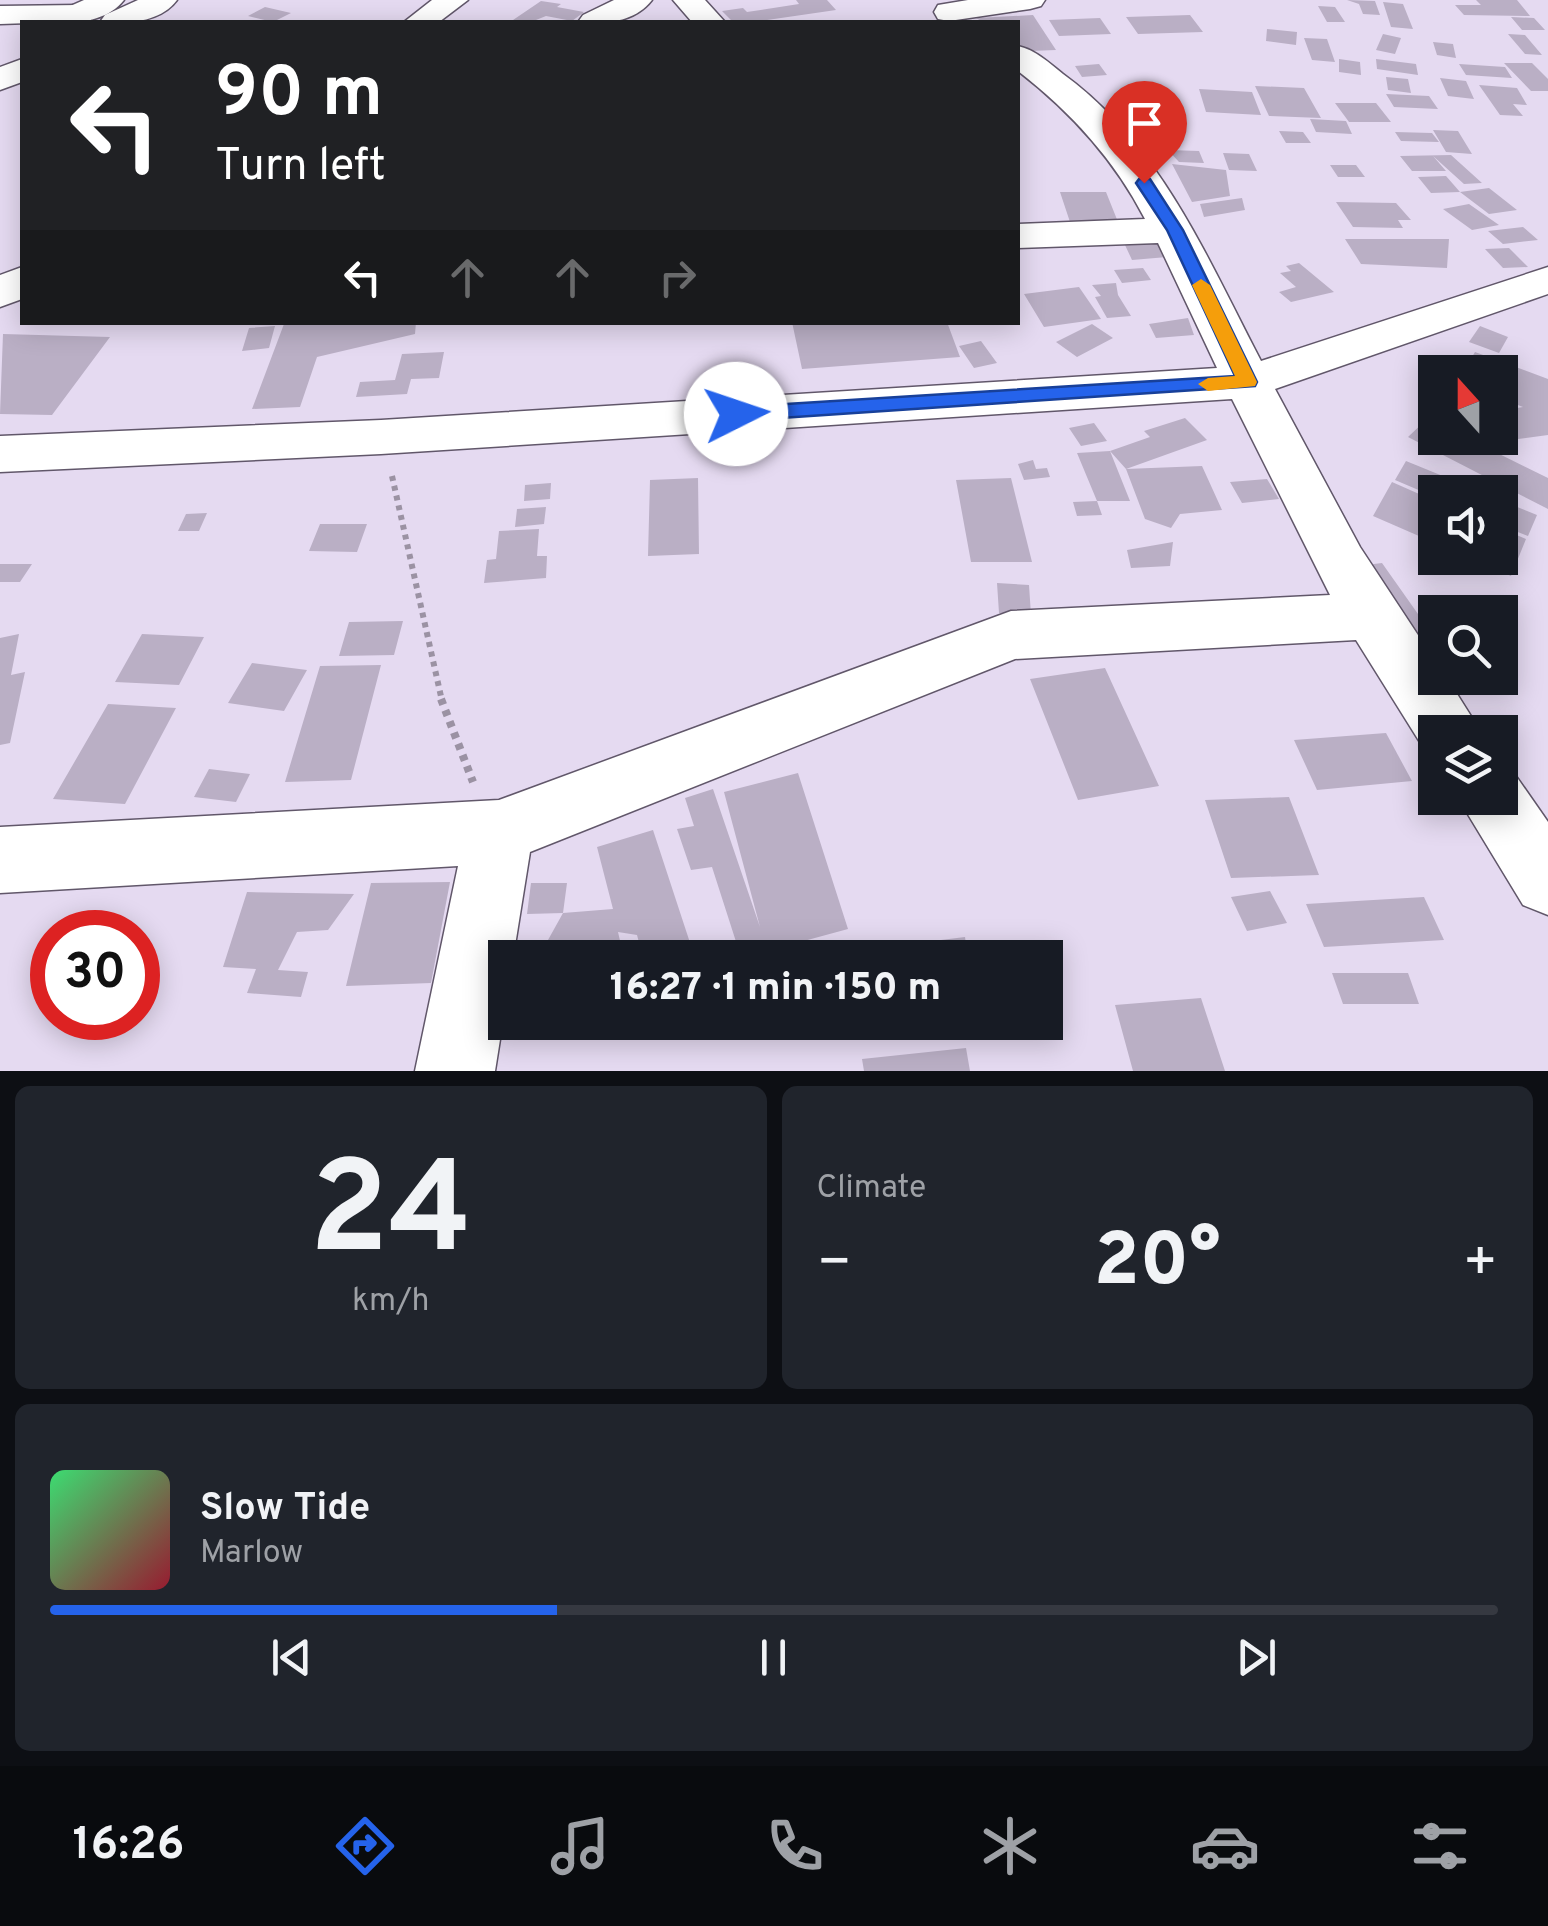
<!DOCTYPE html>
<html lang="en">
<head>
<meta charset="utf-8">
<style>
  :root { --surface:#171b24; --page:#20242c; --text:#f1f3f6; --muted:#9ea1a6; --line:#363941; --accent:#2563eb }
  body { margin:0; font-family:Overpass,sans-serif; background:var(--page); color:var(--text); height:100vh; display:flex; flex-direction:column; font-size:38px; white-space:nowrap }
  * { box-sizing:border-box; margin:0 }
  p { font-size:32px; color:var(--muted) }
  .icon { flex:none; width:55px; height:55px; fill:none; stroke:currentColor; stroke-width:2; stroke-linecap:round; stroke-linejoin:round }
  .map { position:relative; height:1071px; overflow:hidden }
  .side { display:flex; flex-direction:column; gap:15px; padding:15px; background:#0d0f14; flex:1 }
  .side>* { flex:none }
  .hud { position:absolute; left:20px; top:20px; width:1000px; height:305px; border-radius:0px; box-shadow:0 5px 25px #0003; background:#202124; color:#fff; overflow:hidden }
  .needle { width:65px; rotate:339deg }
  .controls { position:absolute; left:1418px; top:355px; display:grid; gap:20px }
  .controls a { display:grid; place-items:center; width:100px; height:100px; border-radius:0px; background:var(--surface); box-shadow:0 5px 25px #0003; font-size:50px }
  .speed { position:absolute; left:30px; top:910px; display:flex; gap:20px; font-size:50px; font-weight:700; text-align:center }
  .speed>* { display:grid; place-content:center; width:130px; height:130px; border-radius:50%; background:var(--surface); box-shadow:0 5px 25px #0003; line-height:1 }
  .speed .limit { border:15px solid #d22; background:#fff; color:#111 }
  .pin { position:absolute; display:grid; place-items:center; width:85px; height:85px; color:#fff; margin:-102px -42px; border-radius:50% 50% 50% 0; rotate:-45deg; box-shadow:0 0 10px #0007 }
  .pin .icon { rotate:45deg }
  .me { position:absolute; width:110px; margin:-55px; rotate:86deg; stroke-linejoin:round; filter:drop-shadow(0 0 8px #0008) }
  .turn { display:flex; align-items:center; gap:35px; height:210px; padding:0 30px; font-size:45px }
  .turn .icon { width:130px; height:130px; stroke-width:2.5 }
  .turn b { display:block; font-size:70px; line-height:85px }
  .lanes { display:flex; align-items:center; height:95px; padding:0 30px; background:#0003; justify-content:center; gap:50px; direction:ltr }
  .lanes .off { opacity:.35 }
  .big { font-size:75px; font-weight:800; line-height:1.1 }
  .side .card { flex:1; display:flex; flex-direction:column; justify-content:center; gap:15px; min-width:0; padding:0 35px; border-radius:15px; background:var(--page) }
  .side .dial { align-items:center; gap:0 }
  .dial b { font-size:130px; line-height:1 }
  .song { display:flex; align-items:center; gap:30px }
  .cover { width:120px; height:120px; border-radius:15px; background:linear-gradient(135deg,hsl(140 70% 55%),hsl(350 70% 35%)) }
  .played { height:10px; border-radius:5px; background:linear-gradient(90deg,var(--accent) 35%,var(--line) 35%) }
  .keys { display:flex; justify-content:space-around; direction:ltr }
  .heat { display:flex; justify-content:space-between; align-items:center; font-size:55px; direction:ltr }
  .side .tiles { flex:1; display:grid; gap:15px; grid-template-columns:1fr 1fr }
  .card:last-child { grid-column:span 2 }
  .trip { position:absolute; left:488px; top:940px; width:575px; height:100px; border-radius:0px; background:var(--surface); box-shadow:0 5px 25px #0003; font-weight:800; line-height:100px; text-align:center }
  .tabs { display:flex; height:160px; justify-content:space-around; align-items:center; background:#090b0e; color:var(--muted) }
  .tabs .icon { width:70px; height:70px }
  .tabs .current { color:var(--accent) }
  .tabs b { font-size:45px; color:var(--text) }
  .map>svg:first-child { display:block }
  .building { fill:#baafc5 }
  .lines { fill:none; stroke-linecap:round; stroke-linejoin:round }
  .minor-casing { stroke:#61576a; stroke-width:3 }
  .major-casing { stroke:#61576a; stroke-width:3 }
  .path-far1 { stroke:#9b92a3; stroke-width:6; stroke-dasharray:5 5; stroke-linecap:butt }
  .path { stroke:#9b92a3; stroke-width:8; stroke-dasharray:6 6; stroke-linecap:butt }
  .minor { fill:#fff; fill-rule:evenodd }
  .major { fill:#fff; fill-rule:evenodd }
  .route { fill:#2563eb; stroke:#184099; stroke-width:2.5 }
  .slow { fill:#f59e0b }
</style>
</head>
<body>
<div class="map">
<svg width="1548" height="1071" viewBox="0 0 1548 1071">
  <rect width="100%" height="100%" fill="#e5daf1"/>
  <path class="building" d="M796 0H827L836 10 753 22H733L722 11 743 8 747 12 799 4Z
    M1347 0 1375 1 1380 15 1363 14 1359 4Z
    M1476 0H1517L1530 16 1464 15 1455 5H1481Z
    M541 1 561 4 557 7 584 12 572 21 546 16 531 22 513 20Z
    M1383 2 1403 4 1413 29 1391 27Z
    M1318 6 1335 7 1345 22H1327Z
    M265 7 291 13 273 22 248 16Z
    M1033 15 1056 50 1030 51 1018 44V22H983L976 18Z
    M1190 15 1203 32 1138 34 1126 17Z
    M1511 17 1534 18 1545 30H1522Z
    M1100 18 1111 34 1059 36 1049 20Z
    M1267 29 1297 32 1296 45 1266 41Z
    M1383 34 1401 38 1395 54 1376 50Z
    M1508 34 1525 35 1542 55 1525 54Z
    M1304 38 1327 39 1335 62 1312 60Z
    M1433 42 1453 44 1456 58 1437 55Z
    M1339 59 1360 62 1361 75 1339 72Z
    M1376 59 1416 64 1418 75 1377 69Z
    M1504 63H1532L1548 79V91H1531Z
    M1099 64 1107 75 1082 77 1075 66Z
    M1459 64 1505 67 1512 78 1466 75Z
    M1386 77 1408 79 1411 93 1388 90Z
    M1440 78 1466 81 1474 99 1448 96Z
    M1479 85 1517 88 1527 105 1513 104 1523 116 1500 115Z
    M1255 86 1304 88 1321 118 1269 116Z
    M1199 89 1252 92 1261 115 1206 112Z
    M1386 94 1429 96 1438 109 1394 107Z
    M1335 103H1376L1391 122H1349Z
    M1310 119 1346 121 1352 134 1316 132Z
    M1433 130 1458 131 1472 154 1446 152Z
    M1279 131 1303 132 1311 143H1286Z
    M1395 132 1432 133 1439 142 1401 141Z
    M1168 150 1199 151 1204 163 1179 162Z
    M1223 153 1249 154 1257 171 1229 170Z
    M1451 155 1482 183 1464 184 1433 156 1446 171H1412L1400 156Z
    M1172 164 1226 170 1230 196 1192 202Z
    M1330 165H1356L1365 177H1338Z
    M1446 176 1460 192 1431 193 1418 177Z
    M1489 188 1517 210 1489 214 1460 192Z
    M1060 192H1106L1118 222H1070Z
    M1242 198 1245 210 1204 217 1200 204Z
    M1336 202 1396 203 1411 220H1398L1403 228 1353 227Z
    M1469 204 1499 225 1472 230 1443 209Z
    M1523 227 1538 240 1503 244 1488 231Z
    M1345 239H1449L1447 268 1361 264Z
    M1159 242 1167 257 1132 260 1125 245Z
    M1509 248 1528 267 1503 268 1485 249Z
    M1299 263 1334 292 1291 302 1279 292 1296 287 1280 273 1291 271 1286 266Z
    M1143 268 1151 280 1122 283 1114 270Z
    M1116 283 1118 295 1131 316 1107 318 1095 297 1101 296 1092 285Z
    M1079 287 1101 319 1044 327 1024 294Z
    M1188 318 1194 335 1156 338 1149 324Z
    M416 322 415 334 317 357 300 407 252 409 284 324Z
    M792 322H947L960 357 802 369Z
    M1092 324 1113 338 1077 357 1056 342Z
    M275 326 269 348 242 351 249 328Z
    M1480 326 1508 337 1499 353 1469 342Z
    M3 334 110 337 52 415 0 414Z
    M981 341 997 363 974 368 959 346Z
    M444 352 439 378 411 379 407 394 356 397 360 382 395 380 402 354Z
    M1475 352 1548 379V435L1487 443 1482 438H1500V411L1523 407 1500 398V372H1463Z
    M1185 418 1207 440 1126 469 1110 451 1130 501H1097L1102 515 1077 516 1073 502 1097 501 1077 453 1110 451 1150 437 1144 431Z
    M1428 418 1435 422V438H1467L1548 478V509L1408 437Z
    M1094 423 1107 441 1081 446 1069 428Z
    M1033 460 1036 469 1047 468 1050 477 1024 480 1018 464Z
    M1406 461 1482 492H1435V497L1395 480Z
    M1202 466 1222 510 1180 514 1171 528 1145 519 1126 469Z
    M698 478 699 554 648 556 650 480Z
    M1011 478 1032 562H971L956 480Z
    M1267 479 1279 499 1242 503 1230 482Z
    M1392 482 1435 501V543L1373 516Z
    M551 483 550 499 524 501 525 485Z
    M1500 500 1537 515 1528 536 1500 525Z
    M546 507 544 524 515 527 517 509Z
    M207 513 199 531H178L186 514Z
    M320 524H367L357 552 309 551Z
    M1500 528 1526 539 1511 576 1469 558H1500Z
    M539 529 537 556H547L546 578 484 583 487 560 496 559 499 531Z
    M1173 542 1170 566 1131 568 1127 550Z
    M1382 563 1430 631 1403 634 1358 566Z
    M0 564H32L20 582H0Z
    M997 583 1029 585 1031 615 999 613Z
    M403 621 394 655 339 656 349 622Z
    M19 634 11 675 25 672 10 743 0 745V638Z
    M142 634 204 637 179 685 115 682Z
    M252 663 307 670 284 711 228 703Z
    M381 665 351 780 285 782 320 666Z
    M1105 668 1159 786 1078 800 1030 679Z
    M108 704 176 708 125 804 53 799Z
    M1386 733 1412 781 1317 790 1294 740Z
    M209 769 250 774 236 802 194 797Z
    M798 773 848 929 767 951 764 940 739 951 712 867 691 870 677 829 694 826 685 798 713 789 760 927 724 792Z
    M1289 797 1319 875 1231 878 1205 800Z
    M653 830 695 958H661L659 947 641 950 637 935 618 932 624 958H538L563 913 613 909 597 847Z
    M450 882 431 983 346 986 371 883Z
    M531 883H567L563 913 527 914Z
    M1270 891 1287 923 1247 931 1231 897Z
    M247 892 354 894 328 930 297 932 278 970 308 972 301 997 247 993 256 969 223 967Z
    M1424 897 1444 940 1324 947 1306 904Z
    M965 937 968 958H927L925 942Z
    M1332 973H1408L1419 1004H1343Z
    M1201 998 1225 1071H1133L1115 1005Z
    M966 1048 970 1071H864L862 1059Z"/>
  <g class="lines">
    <defs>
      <path id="minor" d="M432 0H468L439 22H404Z
        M614 0H652C634 23 605 24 578 22L583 15Z
        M673 0H705L725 22H692Z
        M968 0H1045L1041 6 1030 9 949 21 938 19 934 12 938 5Z
        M79 5 90 7 94 14 90 21 0 24V6Z
        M1018 46C1036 50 1049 63 1063 74 1161 145 1207 258 1261 361L1548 267V294L1275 389 1360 547 1435 661V678H1447L1481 732H1435V755L1426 752 1356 640 1015 659 530 852 513 958H505V1008L495 1071H415L458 866 0 893V827L499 800 1011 611 1330 595 1232 399 381 454 0 472V436L381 420 1217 368 1158 243 1018 248V224L1145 219C1114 159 1071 112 1018 71Z
        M22 267V299L0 307V275Z
        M1500 771 1516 776 1548 822V915L1523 905 1458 798H1500Z"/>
      <path id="major" d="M84 0H124C106 23 72 24 45 22L50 15Z
        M138 0H177C160 23 126 24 100 22L105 15Z
        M22 59V82L0 90V67Z"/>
    </defs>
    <use href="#minor" class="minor-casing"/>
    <use href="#major" class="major-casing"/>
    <path class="path-far1" d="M392 476 442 701"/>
    <path class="path" d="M441 699 473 782"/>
    <use href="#minor" class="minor"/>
    <use href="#major" class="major"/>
  </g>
  <path class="route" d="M1139 179H1150L1183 230 1257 382 1255 386 736 421 726 414 736 407 1235 376 1167 230 1136 183Z"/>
  <path class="slow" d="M1201 279 1210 285 1257 382 1255 386 1208 391 1198 384 1208 378 1235 376 1192 285Z"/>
</svg>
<div class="controls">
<a><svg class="needle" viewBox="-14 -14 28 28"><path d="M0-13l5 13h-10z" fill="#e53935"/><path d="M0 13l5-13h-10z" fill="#9ea1a6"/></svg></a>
<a><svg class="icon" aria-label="sound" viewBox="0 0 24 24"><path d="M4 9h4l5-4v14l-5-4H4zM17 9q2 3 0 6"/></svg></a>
<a><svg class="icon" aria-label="search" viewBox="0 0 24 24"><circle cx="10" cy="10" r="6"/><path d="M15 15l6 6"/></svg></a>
<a><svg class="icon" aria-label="layers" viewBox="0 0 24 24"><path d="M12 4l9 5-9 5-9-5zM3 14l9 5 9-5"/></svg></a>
</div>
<div class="speed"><div class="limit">30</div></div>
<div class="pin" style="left:1144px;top:183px;background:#d93025"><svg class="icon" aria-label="arrive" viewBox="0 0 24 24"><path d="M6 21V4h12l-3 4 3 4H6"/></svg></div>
<svg class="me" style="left:736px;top:414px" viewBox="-20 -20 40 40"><circle r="19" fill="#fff"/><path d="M0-13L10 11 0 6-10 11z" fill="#2563eb"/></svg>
<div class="trip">16:27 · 1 min · 150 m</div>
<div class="hud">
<div class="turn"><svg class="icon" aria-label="left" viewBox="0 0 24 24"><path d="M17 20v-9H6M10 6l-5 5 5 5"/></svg><div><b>90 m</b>Turn left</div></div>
<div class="lanes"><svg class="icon" aria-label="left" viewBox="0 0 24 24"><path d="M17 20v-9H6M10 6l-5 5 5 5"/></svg><svg class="icon off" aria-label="ahead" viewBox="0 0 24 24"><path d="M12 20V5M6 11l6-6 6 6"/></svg><svg class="icon off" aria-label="ahead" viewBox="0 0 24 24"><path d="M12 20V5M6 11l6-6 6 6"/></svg><svg class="icon off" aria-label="right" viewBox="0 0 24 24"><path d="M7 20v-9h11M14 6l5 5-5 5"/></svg></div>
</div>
</div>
<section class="side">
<div class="tiles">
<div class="card dial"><b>24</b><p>km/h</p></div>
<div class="card"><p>Climate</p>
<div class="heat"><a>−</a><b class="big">20°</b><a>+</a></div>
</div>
<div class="card">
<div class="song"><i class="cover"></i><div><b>Slow Tide</b><p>Marlow</p></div></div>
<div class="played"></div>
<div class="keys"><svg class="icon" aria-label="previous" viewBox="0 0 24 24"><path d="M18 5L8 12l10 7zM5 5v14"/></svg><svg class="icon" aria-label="pause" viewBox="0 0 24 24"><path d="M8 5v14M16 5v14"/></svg><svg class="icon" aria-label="next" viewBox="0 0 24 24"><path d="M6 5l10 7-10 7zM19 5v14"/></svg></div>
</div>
</div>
</section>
<nav class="tabs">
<b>16:26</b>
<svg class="icon current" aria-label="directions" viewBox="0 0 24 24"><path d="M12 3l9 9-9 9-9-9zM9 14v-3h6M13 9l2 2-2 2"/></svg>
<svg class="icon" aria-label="music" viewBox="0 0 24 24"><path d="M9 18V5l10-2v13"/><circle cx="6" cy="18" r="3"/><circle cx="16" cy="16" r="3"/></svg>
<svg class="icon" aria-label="phone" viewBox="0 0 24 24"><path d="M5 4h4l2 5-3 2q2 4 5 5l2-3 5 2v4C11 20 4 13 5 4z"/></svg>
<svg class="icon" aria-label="climate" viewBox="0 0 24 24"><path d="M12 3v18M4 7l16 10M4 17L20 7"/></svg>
<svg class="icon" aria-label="car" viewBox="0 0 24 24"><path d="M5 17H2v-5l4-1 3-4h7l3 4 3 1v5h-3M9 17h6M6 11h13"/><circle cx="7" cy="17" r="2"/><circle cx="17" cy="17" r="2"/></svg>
<svg class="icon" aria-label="filters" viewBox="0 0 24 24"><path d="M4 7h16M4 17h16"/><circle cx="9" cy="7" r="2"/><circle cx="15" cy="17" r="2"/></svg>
</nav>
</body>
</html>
